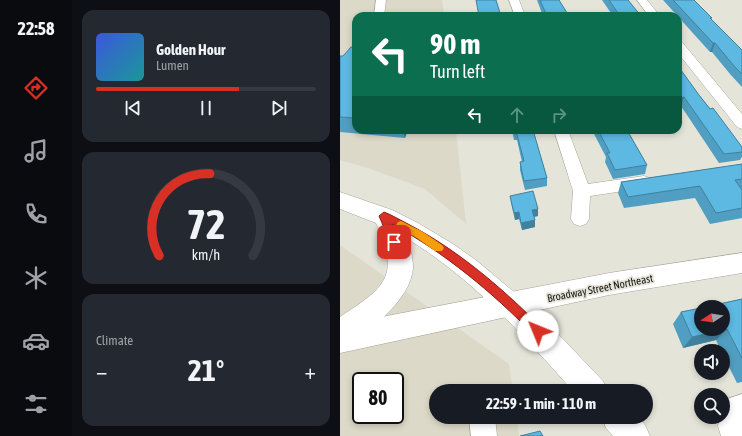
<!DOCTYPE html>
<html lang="en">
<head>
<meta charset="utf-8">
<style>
  :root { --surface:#171b24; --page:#242831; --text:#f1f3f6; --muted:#9ea1a6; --line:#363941; --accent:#d93025 }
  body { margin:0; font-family:"Asap Condensed",sans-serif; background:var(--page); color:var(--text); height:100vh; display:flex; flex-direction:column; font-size:15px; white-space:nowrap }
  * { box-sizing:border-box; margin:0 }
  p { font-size:13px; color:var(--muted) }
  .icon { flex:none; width:22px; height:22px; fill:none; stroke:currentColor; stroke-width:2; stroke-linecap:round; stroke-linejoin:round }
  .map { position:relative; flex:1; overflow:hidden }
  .drawer { display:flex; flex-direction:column; gap:10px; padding:10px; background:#0d0f14; width:268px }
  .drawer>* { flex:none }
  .banner { position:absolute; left:12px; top:12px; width:330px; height:122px; border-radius:12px; box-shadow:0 2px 6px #0003; background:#0b6e4f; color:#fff; overflow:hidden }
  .needle { width:26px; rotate:258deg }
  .controls { position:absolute; left:354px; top:300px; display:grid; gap:8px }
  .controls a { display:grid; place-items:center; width:36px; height:36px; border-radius:50%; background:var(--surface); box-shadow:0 2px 6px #0003; font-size:20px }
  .speed { position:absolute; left:12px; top:372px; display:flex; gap:8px; font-size:20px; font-weight:700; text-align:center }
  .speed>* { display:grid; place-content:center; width:52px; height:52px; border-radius:50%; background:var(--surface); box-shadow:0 2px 6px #0003; line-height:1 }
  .speed .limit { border:2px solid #111; border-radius:6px; background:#fff; color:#111 }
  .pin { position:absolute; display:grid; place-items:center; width:34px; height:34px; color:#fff; margin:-17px; border-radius:8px; box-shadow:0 2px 6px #0006 }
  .me { position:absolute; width:44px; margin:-22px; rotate:315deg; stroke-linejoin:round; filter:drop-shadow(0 0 3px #0008) }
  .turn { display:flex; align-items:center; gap:14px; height:84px; padding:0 12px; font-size:18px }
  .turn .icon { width:52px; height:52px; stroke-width:2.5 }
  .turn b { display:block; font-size:28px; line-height:34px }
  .lanes { display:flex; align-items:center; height:38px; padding:0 12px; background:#0003; justify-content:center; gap:20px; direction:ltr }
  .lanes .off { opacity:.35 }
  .big { font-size:30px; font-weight:700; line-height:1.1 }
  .drawer .widget { flex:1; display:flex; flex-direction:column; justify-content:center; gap:6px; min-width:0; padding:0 14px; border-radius:12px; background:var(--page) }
  .drawer .dial { align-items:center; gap:0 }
  .dial svg { height:104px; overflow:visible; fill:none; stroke:var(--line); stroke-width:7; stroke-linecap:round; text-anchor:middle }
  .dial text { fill:var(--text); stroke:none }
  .song { display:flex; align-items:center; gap:12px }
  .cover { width:48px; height:48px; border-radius:6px; background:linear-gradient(135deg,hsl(230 70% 55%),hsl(180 70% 35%)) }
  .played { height:4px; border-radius:2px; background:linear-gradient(90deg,var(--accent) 65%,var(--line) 65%) }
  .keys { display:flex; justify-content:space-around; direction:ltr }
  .heat { display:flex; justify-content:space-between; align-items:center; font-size:22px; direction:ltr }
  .trip { position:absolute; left:89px; top:384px; width:224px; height:40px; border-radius:20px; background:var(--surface); box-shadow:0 2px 6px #0003; font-weight:700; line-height:40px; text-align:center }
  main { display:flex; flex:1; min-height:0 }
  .menu { display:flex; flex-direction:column; width:72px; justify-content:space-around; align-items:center; background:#090b0e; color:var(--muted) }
  .menu .icon { width:28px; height:28px }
  .menu .current { color:var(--accent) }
  .menu b { font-size:18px; color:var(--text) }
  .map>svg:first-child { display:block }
  .built { fill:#dcd9c8; fill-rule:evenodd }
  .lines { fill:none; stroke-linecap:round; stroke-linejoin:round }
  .minor-casing { stroke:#a5a49a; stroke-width:1 }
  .major-casing { stroke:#a5a49a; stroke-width:1 }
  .highway-casing { stroke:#a5a49a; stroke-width:1 }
  .minor { fill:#fff; fill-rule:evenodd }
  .major { fill:#fff; fill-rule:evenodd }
  .highway { fill:#fff; fill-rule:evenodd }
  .wall { fill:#509ec2 }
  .shaded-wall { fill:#41819e }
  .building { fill:#5db8e2; stroke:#41819e }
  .route { fill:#d93025; stroke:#8d1f18 }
  .slow { fill:#f59e0b }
  .labels { text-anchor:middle; stroke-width:3.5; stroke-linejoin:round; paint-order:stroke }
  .street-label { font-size:11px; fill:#171613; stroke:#e5e4d9 }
</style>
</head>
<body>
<main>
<nav class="menu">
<b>22:58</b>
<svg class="icon current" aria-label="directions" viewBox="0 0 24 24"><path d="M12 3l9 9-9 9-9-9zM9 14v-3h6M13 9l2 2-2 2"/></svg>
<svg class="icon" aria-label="music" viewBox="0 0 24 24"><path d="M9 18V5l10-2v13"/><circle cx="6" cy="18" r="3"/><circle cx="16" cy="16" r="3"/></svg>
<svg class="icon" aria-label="phone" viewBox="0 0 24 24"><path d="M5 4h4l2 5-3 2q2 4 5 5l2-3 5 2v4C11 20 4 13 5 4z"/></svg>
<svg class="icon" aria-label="climate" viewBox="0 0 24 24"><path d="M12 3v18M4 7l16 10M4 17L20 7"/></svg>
<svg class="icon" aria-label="car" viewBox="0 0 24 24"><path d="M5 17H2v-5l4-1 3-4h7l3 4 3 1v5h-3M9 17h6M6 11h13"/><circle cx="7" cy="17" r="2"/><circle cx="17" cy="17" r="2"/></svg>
<svg class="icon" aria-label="filters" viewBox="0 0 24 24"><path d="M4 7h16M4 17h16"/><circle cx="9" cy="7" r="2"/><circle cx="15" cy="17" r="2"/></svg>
</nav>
<section class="drawer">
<div class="widget">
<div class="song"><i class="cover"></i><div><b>Golden Hour</b><p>Lumen</p></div></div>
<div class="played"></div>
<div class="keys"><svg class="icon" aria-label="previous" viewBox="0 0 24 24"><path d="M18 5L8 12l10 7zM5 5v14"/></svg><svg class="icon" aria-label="pause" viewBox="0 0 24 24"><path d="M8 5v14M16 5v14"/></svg><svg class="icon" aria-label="next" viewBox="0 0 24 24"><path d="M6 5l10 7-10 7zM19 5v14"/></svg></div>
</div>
<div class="widget dial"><svg viewBox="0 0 100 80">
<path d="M14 69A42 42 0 1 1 86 69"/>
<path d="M14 69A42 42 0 0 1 53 6" stroke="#d93025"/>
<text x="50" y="56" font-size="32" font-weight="700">72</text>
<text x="50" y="72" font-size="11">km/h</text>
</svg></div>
<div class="widget"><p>Climate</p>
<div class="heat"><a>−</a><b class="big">21°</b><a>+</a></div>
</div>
</section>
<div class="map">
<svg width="402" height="436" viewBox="0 0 402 436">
  <rect width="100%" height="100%" fill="#e5e4d9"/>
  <path class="built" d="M0 0H102L104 16H16V130H116L126 224 85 189 28 168 0 160Z
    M0 245 169 364 173 391H96V417H177L179 436H0ZM21 381H55V415H21Z"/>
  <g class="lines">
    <defs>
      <path id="minor" d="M36 0H46L44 16H34Z
        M169 0H179L185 16H175Z
        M297 0H307L320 16H309Z
        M338 41 342 42 402 114V129L397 127 338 53Z
        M214 130H228L248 184 304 176 310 178 312 182 310 186 304 188 250 196 249 219 246 224 240 226 234 224 231 219 233 191Z
        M402 394V436H381L378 426 380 417H383C383 410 384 406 387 399Z
        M129 417H155L157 436H131Z"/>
      <path id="major" d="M402 253V273L269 295 0 353V325L269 273Z"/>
      <path id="highway" d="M0 192 52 210 78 223 113 244 137 261 181 298 223 339 263 381 268 391H233C183 335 131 277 66 238 70 247 73 257 73 268 71 300 27 335 0 346V317C45 287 61 277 36 223L0 209Z
        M262 417H298L305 425 310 436H273L266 428Z"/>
    </defs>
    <use href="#minor" class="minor-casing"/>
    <use href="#major" class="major-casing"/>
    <use href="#highway" class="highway-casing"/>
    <use href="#minor" class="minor"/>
    <use href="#major" class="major"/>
    <use href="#highway" class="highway"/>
  </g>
  <path class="wall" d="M197 0H219L229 16H203Z
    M262 0H288L301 16H273Z
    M323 0H354L372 18 371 19 402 50V87L390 74 372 52H370Z
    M16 47V130H68L65 138 0 132V56H3Z
    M338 66 359 95 402 147V157L400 160 379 163 341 106H338Z
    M172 130H193L207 178V186L185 190 180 170V162H182L177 140H174Z
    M252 130H287L307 165 305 174 273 179 265 162 266 157Z
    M402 164V189H401L402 190V218L370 224 355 198 284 208 278 193 281 182Z
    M170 196 198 216 194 217 195 227 182 230 179 219 175 220 171 203Z
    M402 299V382L397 383 383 355V351H381L376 340 343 348 333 324 341 312Z"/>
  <path class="shaded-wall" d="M373 43H375L372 52H370Z
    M344 97 341 106H338V102L340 98Z
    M62 130H68L65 138Z
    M198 209V216L192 217V210Z
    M179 212V219L175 220 174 213Z
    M195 220V227L182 230 181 223Z
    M387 329 376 340 343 348 352 337Z"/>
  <path class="building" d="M136 0H156L161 16H139Z
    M200 0H219L229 16H207Z
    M269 0H288L301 16H280Z
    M333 0H354L372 18H370L402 50V74L394 66 375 43H373Z
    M11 47H16V118L0 117V56H3Z
    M338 66 359 95 370 109 373 108 402 147V152L384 154 344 97 340 98 338 95Z
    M173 130H193L207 178 184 181 180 162 184 161 176 131 174 132Z
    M258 130H287L307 165 275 170 267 153H270Z
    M402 164V179L395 180 402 190V208L376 213 360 186 288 197 281 182Z
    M193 191 198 209 192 210 195 220 181 223 179 212 174 213 170 196Z
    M402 299V358L387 329 352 337 341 312 361 308V329H383V307H365Z
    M200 431 203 436H180Z"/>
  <path class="route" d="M44 212C52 215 60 220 68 224 118 250 162 288 201 327L203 331 201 335 198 336 194 335C152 292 105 253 52 224L59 242 58 244H51L39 216Z"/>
  <path class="slow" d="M61 221 83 232 102 245 104 248 102 251H95L77 238 58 228 56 225 58 222Z"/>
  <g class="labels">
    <g class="street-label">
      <text transform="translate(260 288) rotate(-11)" y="4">Broadway Street Northeast</text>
    </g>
  </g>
</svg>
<div class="controls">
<a><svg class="needle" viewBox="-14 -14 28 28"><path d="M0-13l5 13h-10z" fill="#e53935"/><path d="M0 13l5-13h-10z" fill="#9ea1a6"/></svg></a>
<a><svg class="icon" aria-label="sound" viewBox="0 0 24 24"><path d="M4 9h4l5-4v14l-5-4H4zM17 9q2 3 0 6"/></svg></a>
<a><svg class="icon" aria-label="search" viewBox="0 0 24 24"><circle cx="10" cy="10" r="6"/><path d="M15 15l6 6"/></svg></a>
</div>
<div class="speed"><div class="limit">80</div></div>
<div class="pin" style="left:54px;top:242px;background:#d93025"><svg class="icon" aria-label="arrive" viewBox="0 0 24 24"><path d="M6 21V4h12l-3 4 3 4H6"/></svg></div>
<svg class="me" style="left:198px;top:331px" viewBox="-20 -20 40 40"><circle r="19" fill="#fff"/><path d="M0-13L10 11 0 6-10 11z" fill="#d93025"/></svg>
<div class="trip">22:59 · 1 min · 110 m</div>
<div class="banner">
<div class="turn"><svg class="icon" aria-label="left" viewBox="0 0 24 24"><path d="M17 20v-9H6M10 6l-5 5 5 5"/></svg><div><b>90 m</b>Turn left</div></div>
<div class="lanes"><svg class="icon" aria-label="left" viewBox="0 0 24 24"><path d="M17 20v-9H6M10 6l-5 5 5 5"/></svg><svg class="icon off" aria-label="ahead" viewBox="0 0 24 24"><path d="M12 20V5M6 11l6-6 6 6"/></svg><svg class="icon off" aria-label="right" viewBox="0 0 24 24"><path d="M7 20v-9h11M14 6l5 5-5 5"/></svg></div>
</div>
</div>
</main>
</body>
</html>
